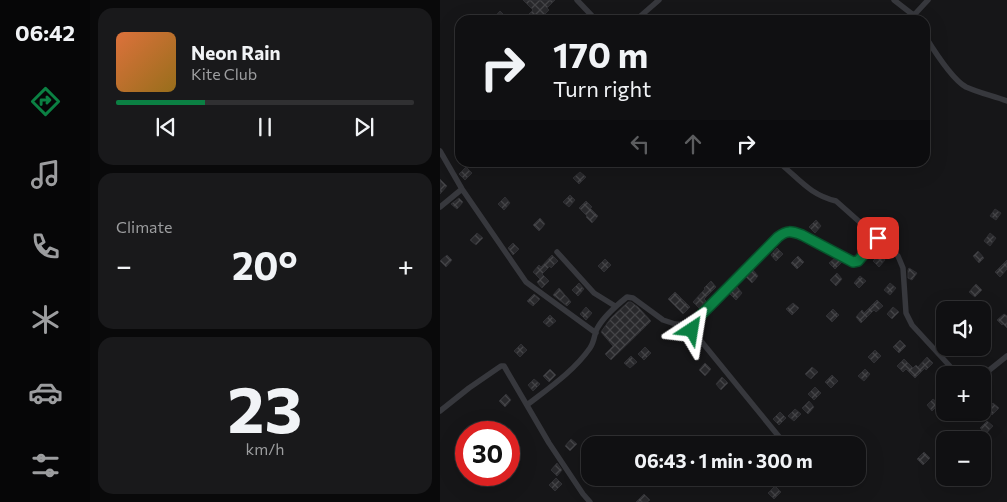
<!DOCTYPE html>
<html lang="en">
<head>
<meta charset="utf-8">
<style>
  :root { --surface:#101012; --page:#19191b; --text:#f1f3f6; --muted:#9c9d9f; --line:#303032; --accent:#0b8043 }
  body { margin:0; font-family:Commissioner,sans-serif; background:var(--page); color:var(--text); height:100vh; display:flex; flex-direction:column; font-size:19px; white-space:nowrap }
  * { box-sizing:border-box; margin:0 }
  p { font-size:16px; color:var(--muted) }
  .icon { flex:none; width:28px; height:28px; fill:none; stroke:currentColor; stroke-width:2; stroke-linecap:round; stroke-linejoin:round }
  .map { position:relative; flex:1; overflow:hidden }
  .sheet { display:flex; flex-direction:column; gap:8px; padding:8px; background:#09090a; width:350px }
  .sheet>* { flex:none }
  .guide { position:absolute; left:15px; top:15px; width:475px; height:152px; border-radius:15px; box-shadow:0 5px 20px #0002,0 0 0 1px var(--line); background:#101012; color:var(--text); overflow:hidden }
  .tools { position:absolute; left:496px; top:301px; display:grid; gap:10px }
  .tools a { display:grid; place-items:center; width:55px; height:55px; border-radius:10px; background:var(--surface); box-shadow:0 5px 20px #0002,0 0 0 1px var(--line); font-size:25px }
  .speed { position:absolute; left:15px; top:421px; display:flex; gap:10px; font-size:25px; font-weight:700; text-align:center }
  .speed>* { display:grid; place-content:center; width:65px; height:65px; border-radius:50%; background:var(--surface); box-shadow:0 5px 20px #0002,0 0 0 1px var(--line); line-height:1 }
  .speed .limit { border:8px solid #d22; background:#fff; color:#111 }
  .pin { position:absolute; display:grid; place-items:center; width:42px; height:42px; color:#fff; margin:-21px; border-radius:10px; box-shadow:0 2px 8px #0006 }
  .me { position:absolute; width:55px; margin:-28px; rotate:33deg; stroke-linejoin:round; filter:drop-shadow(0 0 4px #0008) }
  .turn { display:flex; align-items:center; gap:18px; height:105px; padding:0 15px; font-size:22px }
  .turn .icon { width:65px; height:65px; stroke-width:2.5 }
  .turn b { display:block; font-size:35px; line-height:42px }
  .lanes { display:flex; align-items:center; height:48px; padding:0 15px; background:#0003; justify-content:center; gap:25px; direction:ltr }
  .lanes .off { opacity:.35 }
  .big { font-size:38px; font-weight:700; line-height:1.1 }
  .sheet .tile { flex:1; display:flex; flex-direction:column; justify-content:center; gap:8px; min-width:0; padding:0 18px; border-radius:15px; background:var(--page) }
  .sheet .dial { align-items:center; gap:0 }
  .dial b { font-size:65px; line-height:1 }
  .song { display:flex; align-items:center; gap:15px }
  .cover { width:60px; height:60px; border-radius:8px; background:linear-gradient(135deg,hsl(20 70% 55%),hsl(40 70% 35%)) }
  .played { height:5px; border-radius:2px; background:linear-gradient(90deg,var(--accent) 30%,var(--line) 30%) }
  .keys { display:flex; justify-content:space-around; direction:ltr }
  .heat { display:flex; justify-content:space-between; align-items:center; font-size:28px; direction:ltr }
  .trip { position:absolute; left:141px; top:436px; width:285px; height:50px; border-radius:15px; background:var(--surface); box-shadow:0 5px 20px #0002,0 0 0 1px var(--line); font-weight:700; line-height:50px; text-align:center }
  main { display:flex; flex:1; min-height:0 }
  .menu { display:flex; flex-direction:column; width:90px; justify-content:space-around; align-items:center; background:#060607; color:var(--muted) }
  .menu .icon { width:35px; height:35px }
  .menu .selected { color:var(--accent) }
  .menu b { font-size:22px; color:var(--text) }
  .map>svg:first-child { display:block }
  .building { fill:url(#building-cross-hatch); stroke:#303034 }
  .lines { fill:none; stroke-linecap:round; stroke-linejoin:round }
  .street { stroke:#37383d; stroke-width:5.5 }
  .route-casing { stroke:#07532c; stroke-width:12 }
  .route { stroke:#0b8043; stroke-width:9 }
</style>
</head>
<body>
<main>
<nav class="menu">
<b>06:42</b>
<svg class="icon selected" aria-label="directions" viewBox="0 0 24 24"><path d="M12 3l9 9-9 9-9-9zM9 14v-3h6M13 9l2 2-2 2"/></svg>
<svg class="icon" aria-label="music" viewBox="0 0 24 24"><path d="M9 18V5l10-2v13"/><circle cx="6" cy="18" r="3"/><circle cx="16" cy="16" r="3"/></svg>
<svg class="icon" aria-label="phone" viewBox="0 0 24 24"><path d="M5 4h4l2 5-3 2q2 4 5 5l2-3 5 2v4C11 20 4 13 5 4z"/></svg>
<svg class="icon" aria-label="climate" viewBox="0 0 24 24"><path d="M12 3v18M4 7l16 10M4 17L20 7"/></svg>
<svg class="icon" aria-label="car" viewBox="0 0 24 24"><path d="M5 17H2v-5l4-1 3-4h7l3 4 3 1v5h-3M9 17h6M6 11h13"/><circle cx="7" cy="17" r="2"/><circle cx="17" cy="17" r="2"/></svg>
<svg class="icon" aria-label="filters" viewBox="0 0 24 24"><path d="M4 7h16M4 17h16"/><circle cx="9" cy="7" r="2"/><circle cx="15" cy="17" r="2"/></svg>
</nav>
<section class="sheet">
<div class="tile">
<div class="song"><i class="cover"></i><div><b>Neon Rain</b><p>Kite Club</p></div></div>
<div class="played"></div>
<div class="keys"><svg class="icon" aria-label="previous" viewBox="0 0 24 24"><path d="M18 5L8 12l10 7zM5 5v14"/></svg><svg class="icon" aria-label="pause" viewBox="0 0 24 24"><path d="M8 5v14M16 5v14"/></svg><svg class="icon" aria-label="next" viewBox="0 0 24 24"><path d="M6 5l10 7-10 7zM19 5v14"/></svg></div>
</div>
<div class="tile"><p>Climate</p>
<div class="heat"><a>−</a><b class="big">20°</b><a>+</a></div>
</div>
<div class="tile dial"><b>23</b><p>km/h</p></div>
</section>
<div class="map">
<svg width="567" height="502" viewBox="0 0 567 502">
  <defs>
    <pattern id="building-cross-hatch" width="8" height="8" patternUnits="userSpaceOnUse" patternTransform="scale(1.25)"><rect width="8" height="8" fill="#29292c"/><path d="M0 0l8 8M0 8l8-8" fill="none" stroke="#454548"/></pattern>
  </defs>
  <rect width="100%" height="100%" fill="#161618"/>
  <path class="building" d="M83 0H115L107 8 109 10 102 17 100 15 95 20H83L93 10Z
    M60 11 66 17 63 20H52Z
    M26 167 32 173 25 180 19 174Z
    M140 172 146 177 139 184 133 178Z
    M0 179 7 186 0 194Z
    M130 195 135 200 129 207 123 202Z
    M65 197 70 203 64 210 58 204Z
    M19 198 23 202 17 209 11 204Z
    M146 201 152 207 150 208 158 216 152 223 146 217 147 216 139 208Z
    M555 209 561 213 556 220 550 216Z
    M100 218 105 224 99 231 93 225Z
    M376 220 381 226 375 233 369 227Z
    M37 233 43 238 36 245 30 240Z
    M550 233 556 238 550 246 544 241Z
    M73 243 79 249 73 255 68 248Z
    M337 248 343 254 336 261 331 255Z
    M538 251 544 258 539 263 533 256Z
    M440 254 445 260 439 267 433 261Z
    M7 255 12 260 6 267 0 261Z
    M112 255 118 261 111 268 110 266 102 274 109 281 102 288 97 282 100 279 93 272 99 265 101 267Z
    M358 256 364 262 357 269 351 263Z
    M395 258 402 262 395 269 389 263Z
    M165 259 171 265 164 272 158 266Z
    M567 260V269L560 277 555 272Z
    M469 268 477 273 472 280 468 278V270Z
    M313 270 318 276 312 283 306 277Z
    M397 273 402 279 396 286 390 280Z
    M420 276 426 281 419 288 414 283Z
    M271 281 276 287 264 299 266 301 259 308 253 302 265 289 264 288Z
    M139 283 144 289 138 296 132 290Z
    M450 283 456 288 450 295 444 290Z
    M536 284 542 290 535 297 529 292Z
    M297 287 302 293 296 300 290 294Z
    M119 288 131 302 127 306 113 295Z
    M235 292 250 307 243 314 228 299Z
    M94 294 100 299 93 306 87 301Z
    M437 300 443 306 436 312 434 310 421 323 416 317 422 310 424 313Z
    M188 302H191L198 307 211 321 171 360 165 354 173 346 161 332 171 318Z
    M353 303 359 308 352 315 346 309Z
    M146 307 152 313 146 320 140 314Z
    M453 307 459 312 452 319 447 314Z
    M393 309 399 315 392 322 386 316Z
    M564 314 567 316V328L563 324 562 325 557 320Z
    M110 315 116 321 109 327 103 322Z
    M460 340 466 346 459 353 453 347Z
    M81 344 87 350 80 357 74 351Z
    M205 347 211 353 204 360 198 354Z
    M435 350 441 356 434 363 428 357Z
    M191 356 197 362 190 368 184 363Z
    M487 357 493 363 486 370 485 368 475 378 466 369 463 372 457 366 464 359 473 368 476 365 478 367Z
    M265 363 271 369 265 376 259 370Z
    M372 367 378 372 371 379 365 374Z
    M110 369 116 375 109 382 103 376Z
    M425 369 430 374 424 381 418 376Z
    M392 375 398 381 391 388 385 382Z
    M282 377 288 383 281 390 276 384Z
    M94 379 100 384 93 391 88 385Z
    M375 387 381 393 374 400 368 394Z
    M66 394 71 400 65 407 59 401Z
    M493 399 499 404 492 411 487 405Z
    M369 401 374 407 368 414 362 408Z
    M553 403 559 408 552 415 546 410Z
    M355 409 361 414 354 421 348 416Z
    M340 412 346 418 339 425 333 419Z
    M547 421 553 426 540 440H531L542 429 540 428Z
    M503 432 509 438 505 440 502 445 496 439Z
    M131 439 137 444 130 451 125 446Z
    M484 452 490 458 483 465 477 459Z
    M117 463 122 470 117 476 111 470Z
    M116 478 122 484 115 491 109 485Z
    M217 478H224L226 480 220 487 214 481Z
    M359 478H370L362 485 357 480Z
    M335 486 341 492 334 499 328 493Z
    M204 494 210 500 207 502H196Z"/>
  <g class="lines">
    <path class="street" d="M137 0 156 20
      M454 0 472 14H475L488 0
      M196 20 219 0
      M485 36C493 49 513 80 526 87 539 93 554 96 567 101
      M0 151 22 189 86 282 156 333
      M341 162 342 165C361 181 371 195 396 201L458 256 463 268 466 313 472 325 518 375
      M0 207 22 189
      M117 252 154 293 175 306
      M542 376 567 356
      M87 405C109 388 134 371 150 348 155 341 154 333 158 327 165 315 177 305 187 297L193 298 223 320 235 324 252 325
      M0 411 29 388 61 366H64L109 443 143 494 150 502
      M345 444 252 330V325L256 320 338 237C347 230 351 231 362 235L413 262 418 261 438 238"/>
  </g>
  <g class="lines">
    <defs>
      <path id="route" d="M252 330V325L256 320 338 237C347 230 351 231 362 235L413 262 418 261 438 238"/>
    </defs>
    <use href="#route" class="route-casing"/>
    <use href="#route" class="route"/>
  </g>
</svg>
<div class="tools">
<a><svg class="icon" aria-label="sound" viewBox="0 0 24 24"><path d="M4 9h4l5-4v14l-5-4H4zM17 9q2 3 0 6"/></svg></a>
<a>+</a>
<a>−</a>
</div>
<div class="speed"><div class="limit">30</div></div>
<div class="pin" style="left:438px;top:238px;background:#d93025"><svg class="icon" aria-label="arrive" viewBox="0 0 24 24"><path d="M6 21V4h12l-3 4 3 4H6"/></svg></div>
<svg class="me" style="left:252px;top:330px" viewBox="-20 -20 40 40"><path d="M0-17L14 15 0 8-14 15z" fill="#0b8043" stroke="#fff" stroke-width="4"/></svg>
<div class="trip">06:43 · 1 min · 300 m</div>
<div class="guide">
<div class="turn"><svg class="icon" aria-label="right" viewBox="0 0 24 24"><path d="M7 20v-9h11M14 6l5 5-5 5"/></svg><div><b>170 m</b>Turn right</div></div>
<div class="lanes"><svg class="icon off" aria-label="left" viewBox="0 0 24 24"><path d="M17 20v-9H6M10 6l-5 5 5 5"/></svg><svg class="icon off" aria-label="ahead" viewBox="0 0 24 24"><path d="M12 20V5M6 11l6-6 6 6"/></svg><svg class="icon" aria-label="right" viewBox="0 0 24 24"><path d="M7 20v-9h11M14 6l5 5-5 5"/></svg></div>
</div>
</div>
</main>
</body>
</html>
